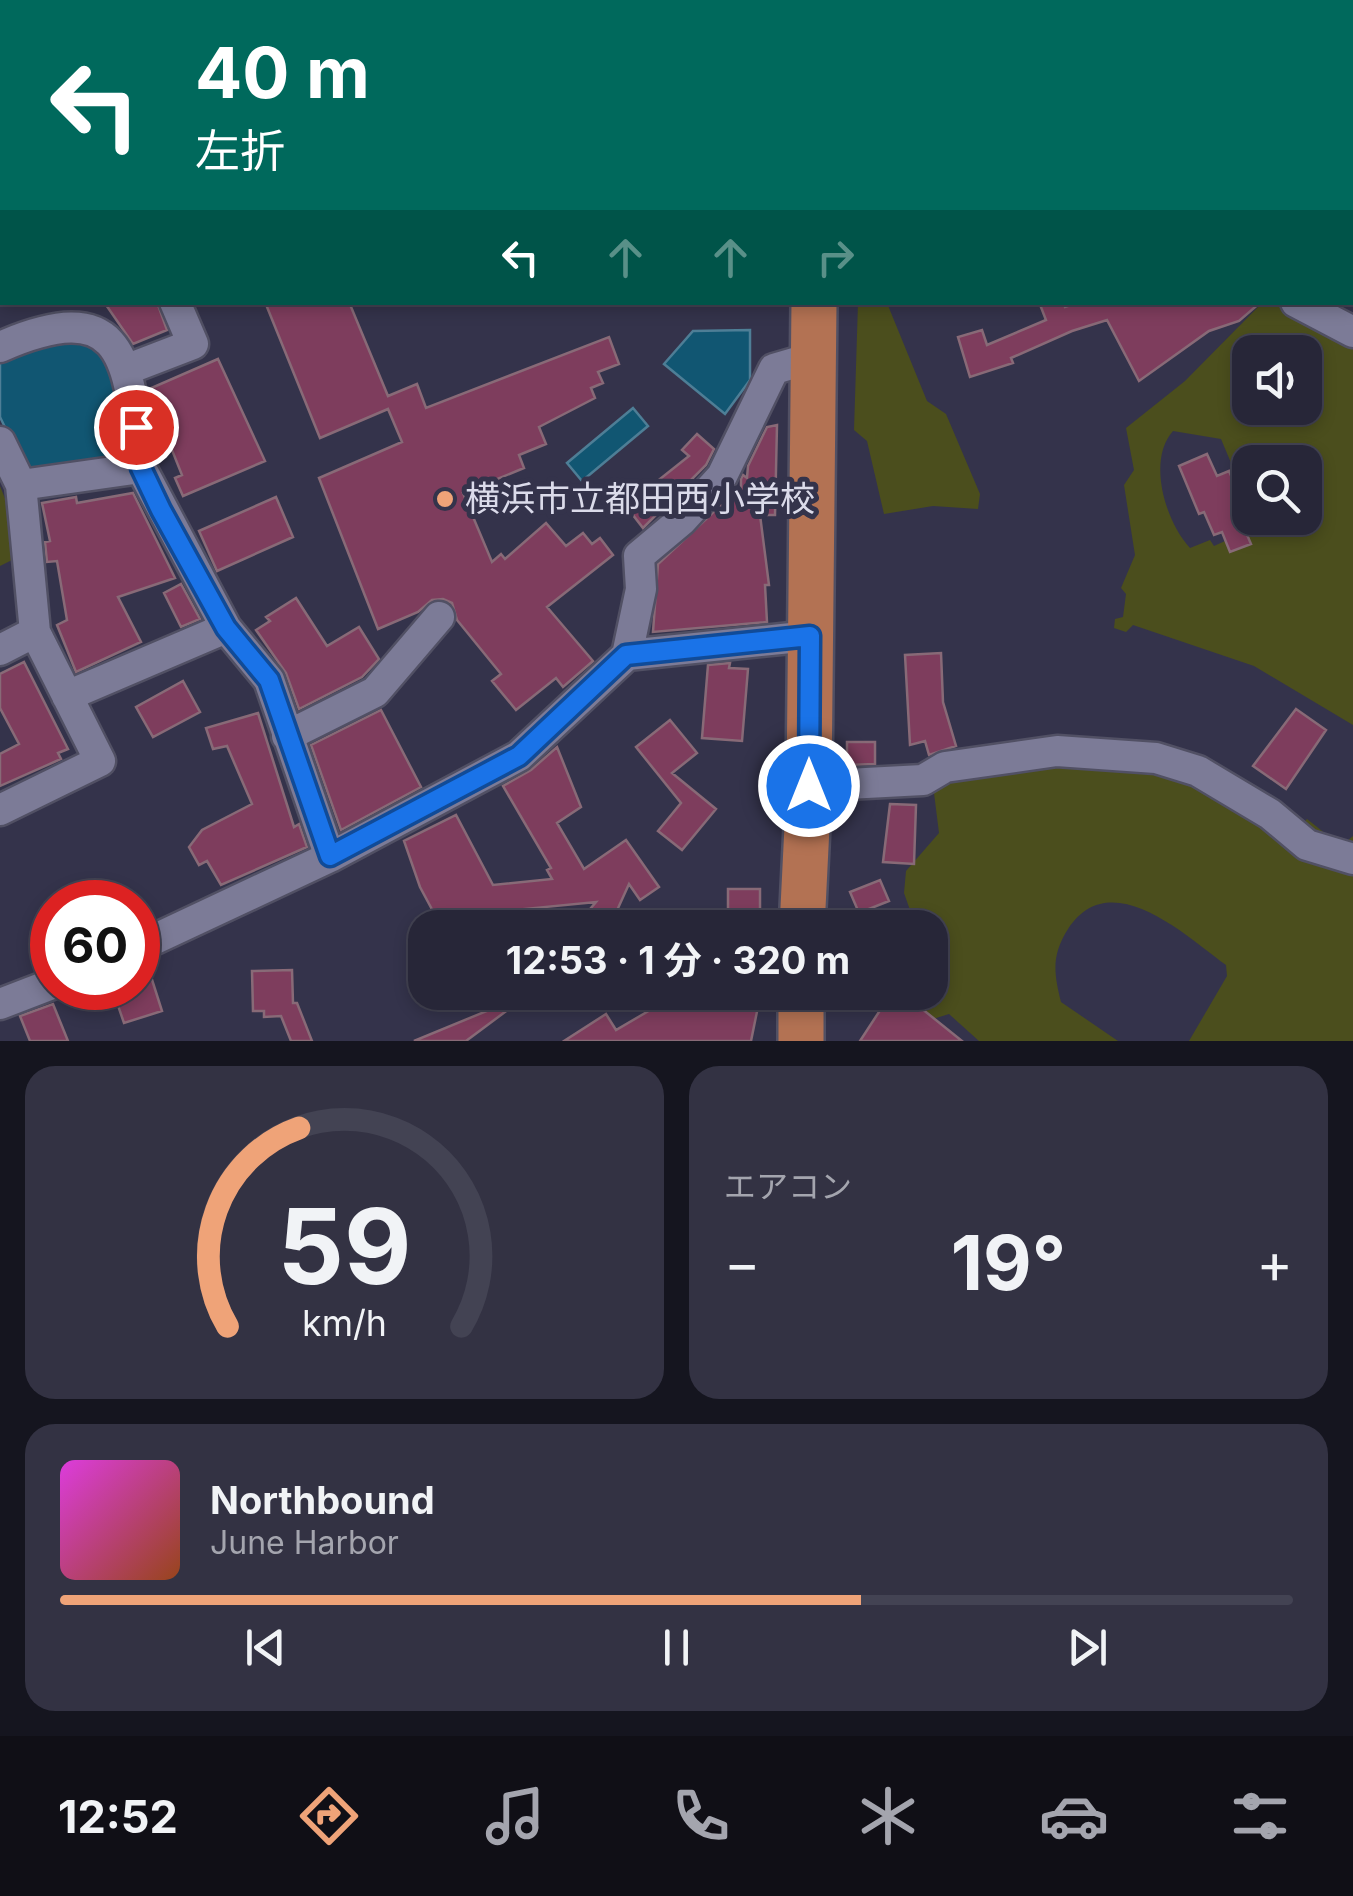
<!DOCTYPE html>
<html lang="ja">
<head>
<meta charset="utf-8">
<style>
  :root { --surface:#272638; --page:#333243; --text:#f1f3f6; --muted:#a4a5ae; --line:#434353; --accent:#efa378 }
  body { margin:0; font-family:Inter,"Noto Sans JP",sans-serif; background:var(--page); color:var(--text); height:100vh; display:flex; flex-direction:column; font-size:38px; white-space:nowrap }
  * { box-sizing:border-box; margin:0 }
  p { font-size:32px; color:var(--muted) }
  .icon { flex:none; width:55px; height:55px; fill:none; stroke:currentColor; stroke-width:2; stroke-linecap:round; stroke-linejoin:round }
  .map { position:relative; height:1041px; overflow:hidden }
  .drawer { display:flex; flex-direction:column; gap:25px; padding:25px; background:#15151f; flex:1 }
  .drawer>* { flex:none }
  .banner { position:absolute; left:0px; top:0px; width:1355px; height:305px; box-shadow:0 5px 15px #0003,0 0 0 2px var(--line); background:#00695c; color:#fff; overflow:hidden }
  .fabs { position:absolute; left:1232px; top:335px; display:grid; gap:20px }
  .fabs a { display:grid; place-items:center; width:90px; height:90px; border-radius:20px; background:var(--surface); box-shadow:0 5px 15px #0003,0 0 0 2px var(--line); font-size:50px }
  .speed { position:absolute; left:30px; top:880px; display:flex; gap:20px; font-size:50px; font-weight:700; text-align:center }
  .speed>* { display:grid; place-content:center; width:130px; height:130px; border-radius:50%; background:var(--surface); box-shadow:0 5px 15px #0003,0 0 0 2px var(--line); line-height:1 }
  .speed .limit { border:15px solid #d22; background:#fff; color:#111 }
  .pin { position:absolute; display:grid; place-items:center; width:85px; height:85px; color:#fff; margin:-42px; border:5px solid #fff; border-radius:50%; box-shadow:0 2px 10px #0007 }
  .me { position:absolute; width:110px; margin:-55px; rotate:0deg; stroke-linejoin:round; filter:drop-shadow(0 0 8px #0008) }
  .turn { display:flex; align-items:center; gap:35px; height:210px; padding:0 30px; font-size:45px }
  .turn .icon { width:130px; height:130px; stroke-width:2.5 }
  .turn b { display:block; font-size:70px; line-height:85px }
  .lanes { display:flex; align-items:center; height:95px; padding:0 30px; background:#0003; justify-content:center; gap:50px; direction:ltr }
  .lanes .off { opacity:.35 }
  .big { font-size:75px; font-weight:700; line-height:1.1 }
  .drawer .card { flex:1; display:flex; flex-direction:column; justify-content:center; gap:15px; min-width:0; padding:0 35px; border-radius:30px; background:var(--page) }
  .drawer .dial { align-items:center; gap:0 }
  .dial svg { height:260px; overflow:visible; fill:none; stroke:var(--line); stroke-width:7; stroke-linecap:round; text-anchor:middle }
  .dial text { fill:var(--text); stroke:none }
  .song { display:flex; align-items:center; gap:30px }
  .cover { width:120px; height:120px; border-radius:15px; background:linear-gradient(135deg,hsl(300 70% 55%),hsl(20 70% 35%)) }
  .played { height:10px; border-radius:5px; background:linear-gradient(90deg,var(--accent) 65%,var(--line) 65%) }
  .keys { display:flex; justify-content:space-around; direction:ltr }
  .heat { display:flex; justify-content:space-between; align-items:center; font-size:55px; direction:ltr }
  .drawer .tiles { flex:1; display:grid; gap:25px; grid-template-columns:1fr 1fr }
  .card:last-child { grid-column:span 2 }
  .trip { position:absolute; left:408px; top:910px; width:540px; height:100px; border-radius:30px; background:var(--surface); box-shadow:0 5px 15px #0003,0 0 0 2px var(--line); font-weight:700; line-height:100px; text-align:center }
  .menu { display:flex; height:160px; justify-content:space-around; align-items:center; background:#100f16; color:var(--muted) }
  .menu .icon { width:70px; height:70px }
  .menu .current { color:var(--accent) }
  .menu b { font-size:45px; color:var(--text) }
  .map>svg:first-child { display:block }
  .green { fill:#4b4e1d; fill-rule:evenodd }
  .water { fill:#115672; stroke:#4e7e96; stroke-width:2.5 }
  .building { fill:#7e3d5d; stroke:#886a77; stroke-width:2.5 }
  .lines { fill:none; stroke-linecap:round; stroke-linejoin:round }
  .street-casing { stroke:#515064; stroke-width:35 }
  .primary-casing { stroke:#515064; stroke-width:50 }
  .street { stroke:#7c7b97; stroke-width:30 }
  .primary { stroke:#b37253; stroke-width:45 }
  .route-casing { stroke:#114b97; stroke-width:25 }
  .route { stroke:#1a73e8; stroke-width:18 }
  .poi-dot { fill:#efa378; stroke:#34334b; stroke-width:4 }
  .labels { text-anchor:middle; stroke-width:10; stroke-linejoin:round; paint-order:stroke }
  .poi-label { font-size:35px; fill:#dbdbea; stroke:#34334b; text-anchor:start }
</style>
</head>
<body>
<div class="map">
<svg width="1353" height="1041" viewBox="0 0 1353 1041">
  <rect width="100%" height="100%" fill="#34334b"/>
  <path class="green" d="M858 303H887L927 401 946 414 980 494 978 509 933 506 884 514 867 441 854 430Z
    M1262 303H1272L1353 342V725L1254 666 1133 625 1126 632 1114 628 1115 619 1123 617 1126 594 1121 588 1135 555 1124 485 1134 470 1126 428 1185 381ZM1250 352H1305V408H1250ZM1173 431 1221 439 1250 508V462H1305V518H1254L1258 526 1214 546 1210 540 1190 548C1165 521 1147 460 1173 431Z
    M0 486 6 501 12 560 0 566Z
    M1046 762 1177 770 1289 838 1307 819 1341 846 1353 836V1041H1189L1227 976 1226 965C1185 935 1110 864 1068 929 1051 956 1054 973 1061 1002L1118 1041H979L949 1014 933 1019 923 1010 930 1000 922 993 930 992V928L916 927 904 893 906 871 939 833 933 785 997 767Z"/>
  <path class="water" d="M750 330V380L725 414 664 364 693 331Z
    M36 341 90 342 115 370 127 458 29 477 0 417V357Z
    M633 408 648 426 582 481 567 463Z"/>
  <path class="building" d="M104 302H157L167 330 133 344Z
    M265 302H349L388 396 417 384 426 408 609 337 619 364 598 372 603 383 591 388 595 398 539 427 546 444 519 455 524 468 463 493 492 562 501 554 505 559 546 523 566 546 583 533 592 544 600 538 613 555 547 607 593 661 563 687 556 678 516 710 492 681 501 674 457 620 452 603 443 599 432 600 418 612 378 629 319 478 402 442 388 409 320 438Z
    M1039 302H1063L1065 307 1080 302H1261L1239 321 1209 331 1139 381 1107 320 1072 331 1011 358 1013 363 970 377 958 337 982 330 987 345 1046 320Z
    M218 359 265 461 183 496 175 478 182 475 162 425 157 427 154 421 149 389Z
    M777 425 775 515H760L769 585H765L767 622 653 632 658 564 720 506 741 496V479L743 475 747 478 748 466 767 427Z
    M697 434 714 449 706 465 643 528 626 506 689 456 682 450Z
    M1207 454 1217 476 1229 471 1253 527 1245 530 1251 544 1230 552 1222 532 1214 535 1204 512 1199 514 1179 466Z
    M133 493 175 578 118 597 141 642 76 672 57 625 67 620 57 561 47 562 45 542 50 541 42 503 76 497 77 503Z
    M276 497 293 537 217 571 199 531Z
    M181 584 200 619 181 627 164 593Z
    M296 598 327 646 359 627 379 659 362 677 299 709 286 673 256 630 270 621 266 617Z
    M941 653 943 702 956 746 929 755 925 741 910 745 905 655Z
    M24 662 68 749 58 753 61 759 0 786V754L19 744 0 708V674Z
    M730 663 729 668 748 669 742 741 702 738 708 665Z
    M183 681 200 712 153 737 136 707Z
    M1296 709 1326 730 1286 789 1253 766Z
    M381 710 421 787 341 830 311 745Z
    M258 713 294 827 299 824 307 847 221 885 207 861 199 865 189 847 202 830 252 804 227 746 213 749 206 728Z
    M670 720 697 753 672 773 716 809 682 850 658 831 681 803 636 747Z
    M847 742H875V764L847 765Z
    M557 747 581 807 557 823 584 869 626 840 659 887 640 900 629 884 609 928H574L596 902 524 909 525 917 504 919 488 928H442L420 887 404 841 456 815 493 885 552 879 547 870 551 868 503 786 531 770Z
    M890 804 916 805 914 864 883 862Z
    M880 880 889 901 859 913 850 892Z
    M728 889H760V926H728Z
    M147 964 162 1011 124 1023 112 988H138V966Z
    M292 970 293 1003H297L312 1041H291L281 1016 264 1017V1011H253L252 971Z
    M658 992H761L751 1041H564L606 1014 616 1030 652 1009Z
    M892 992H901L962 1041H860Z
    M506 1003 509 1009 466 1041H414Z
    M53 1004 68 1041H30L20 1016Z"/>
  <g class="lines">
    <defs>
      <path id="street" d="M267 0 269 2
        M1159 0V2
        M1247 0V2
        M23 2 27 0
        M0 16 2 14
        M0 269 2 268
        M1296 302 1353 332
        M0 347C130 290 128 367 141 468
        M128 369 193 344 175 302
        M0 442 21 485 35 632 100 761 0 810
        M21 485 141 468 226 628
        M0 650 35 632
        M627 655 810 636
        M67 696 226 628 269 680 330 857 138 947
        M287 736 375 692 439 617
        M809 786 923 780 945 767 1057 751 1156 758 1198 771 1270 814 1307 845 1353 859
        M330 857 519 756 627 655 641 589 639 556 682 520 722 476 774 369 815 357
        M0 1004 52 984"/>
      <path id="primary" d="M740 0 741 2
        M802 928 809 786 814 302
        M801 992V1041"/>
    </defs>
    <use href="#street" class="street-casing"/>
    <use href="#primary" class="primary-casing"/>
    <use href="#street" class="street"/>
    <use href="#primary" class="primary"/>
  </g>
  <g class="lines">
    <defs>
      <path id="route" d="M136 427 141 468 161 510 226 628 269 680 330 856 519 756 626 655 810 636 809 786"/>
    </defs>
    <use href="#route" class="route-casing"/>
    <use href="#route" class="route"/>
  </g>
  <circle class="poi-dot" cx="445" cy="499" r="10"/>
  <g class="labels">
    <g class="poi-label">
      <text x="465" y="511">横浜市立都田西小学校</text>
    </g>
  </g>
</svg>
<div class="fabs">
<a><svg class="icon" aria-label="sound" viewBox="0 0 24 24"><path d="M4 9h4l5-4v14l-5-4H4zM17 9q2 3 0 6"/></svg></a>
<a><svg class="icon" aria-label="search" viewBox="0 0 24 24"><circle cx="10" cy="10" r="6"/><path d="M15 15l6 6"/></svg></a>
</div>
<div class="speed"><div class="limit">60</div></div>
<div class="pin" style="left:136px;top:427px;background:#d93025"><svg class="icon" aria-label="arrive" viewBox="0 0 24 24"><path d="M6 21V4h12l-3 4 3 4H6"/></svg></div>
<svg class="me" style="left:809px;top:786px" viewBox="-20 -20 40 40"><circle r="17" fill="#1a73e8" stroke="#fff" stroke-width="3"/><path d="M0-11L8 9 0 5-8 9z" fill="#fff"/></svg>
<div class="trip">12:53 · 1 分 · 320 m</div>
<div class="banner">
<div class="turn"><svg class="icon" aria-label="left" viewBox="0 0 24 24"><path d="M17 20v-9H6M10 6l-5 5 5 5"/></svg><div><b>40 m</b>左折</div></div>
<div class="lanes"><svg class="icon" aria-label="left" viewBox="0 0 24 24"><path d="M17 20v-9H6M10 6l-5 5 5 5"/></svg><svg class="icon off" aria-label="ahead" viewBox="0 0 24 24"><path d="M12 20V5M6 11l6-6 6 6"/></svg><svg class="icon off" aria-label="ahead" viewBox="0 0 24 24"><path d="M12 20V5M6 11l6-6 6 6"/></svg><svg class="icon off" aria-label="right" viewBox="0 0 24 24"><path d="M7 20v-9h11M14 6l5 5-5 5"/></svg></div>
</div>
</div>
<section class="drawer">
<div class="tiles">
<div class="card dial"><svg viewBox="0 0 100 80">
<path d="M14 69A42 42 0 1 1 86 69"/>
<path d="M14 69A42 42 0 0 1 36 8" stroke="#efa378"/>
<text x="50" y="56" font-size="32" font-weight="700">59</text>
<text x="50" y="72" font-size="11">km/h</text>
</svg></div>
<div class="card"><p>エアコン</p>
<div class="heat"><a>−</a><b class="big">19°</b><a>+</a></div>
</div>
<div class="card">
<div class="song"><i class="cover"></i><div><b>Northbound</b><p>June Harbor</p></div></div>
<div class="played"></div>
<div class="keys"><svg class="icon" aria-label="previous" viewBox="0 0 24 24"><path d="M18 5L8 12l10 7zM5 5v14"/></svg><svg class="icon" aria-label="pause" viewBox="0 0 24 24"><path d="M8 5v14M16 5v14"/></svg><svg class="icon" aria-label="next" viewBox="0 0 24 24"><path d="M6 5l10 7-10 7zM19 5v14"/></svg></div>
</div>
</div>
</section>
<nav class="menu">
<b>12:52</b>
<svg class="icon current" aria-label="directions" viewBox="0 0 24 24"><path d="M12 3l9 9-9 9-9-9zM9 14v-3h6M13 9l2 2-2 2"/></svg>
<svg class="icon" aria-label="music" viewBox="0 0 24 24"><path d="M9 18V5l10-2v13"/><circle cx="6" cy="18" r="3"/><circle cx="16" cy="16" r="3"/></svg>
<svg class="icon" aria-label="phone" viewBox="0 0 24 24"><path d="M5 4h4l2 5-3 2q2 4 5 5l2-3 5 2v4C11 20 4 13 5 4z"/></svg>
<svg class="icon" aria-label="climate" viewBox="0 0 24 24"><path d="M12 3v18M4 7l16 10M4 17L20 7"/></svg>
<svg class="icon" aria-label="car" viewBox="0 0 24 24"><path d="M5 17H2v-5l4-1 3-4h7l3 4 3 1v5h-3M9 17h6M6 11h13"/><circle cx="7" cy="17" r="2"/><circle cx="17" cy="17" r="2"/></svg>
<svg class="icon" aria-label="filters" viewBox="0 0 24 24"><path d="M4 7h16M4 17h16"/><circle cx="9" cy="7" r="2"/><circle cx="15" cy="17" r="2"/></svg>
</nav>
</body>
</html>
